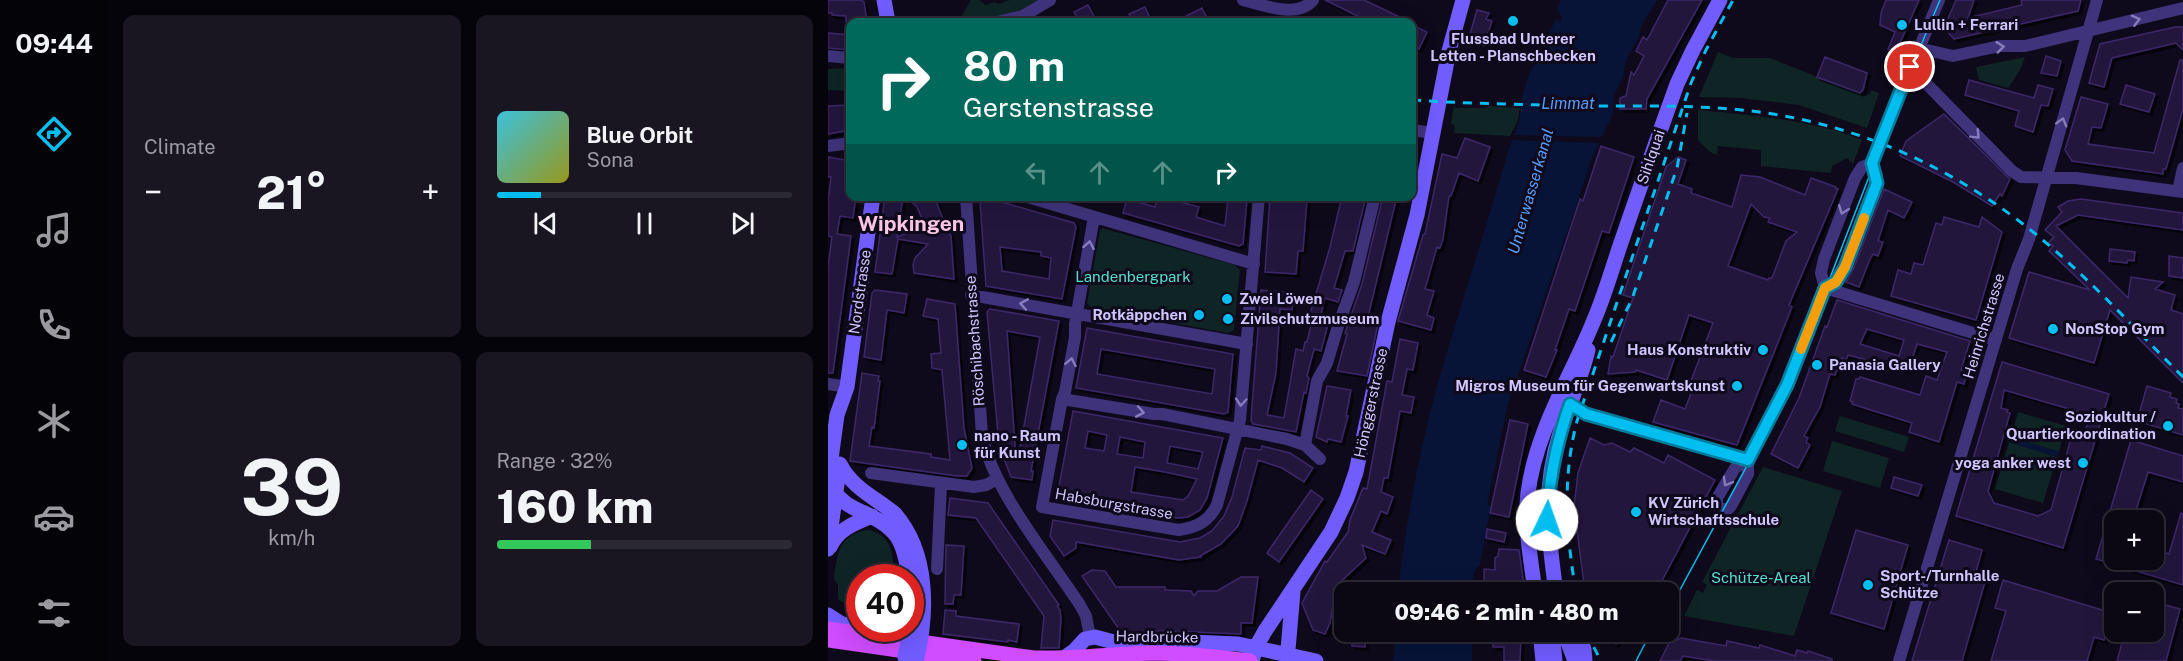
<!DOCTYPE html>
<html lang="en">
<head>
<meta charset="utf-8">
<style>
  :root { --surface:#0b0814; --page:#191622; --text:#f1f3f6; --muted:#9a9aa0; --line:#2b2934; --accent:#00bef0 }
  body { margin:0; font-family:"Public Sans",sans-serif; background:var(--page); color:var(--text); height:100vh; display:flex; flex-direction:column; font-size:22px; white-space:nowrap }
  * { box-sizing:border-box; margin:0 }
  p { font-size:20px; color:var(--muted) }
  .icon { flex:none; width:33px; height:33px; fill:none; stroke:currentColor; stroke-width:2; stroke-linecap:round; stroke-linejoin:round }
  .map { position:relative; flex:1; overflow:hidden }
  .sheet { display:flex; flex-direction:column; gap:15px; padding:15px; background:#06040b; width:720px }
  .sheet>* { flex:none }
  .guide { position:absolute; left:18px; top:18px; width:570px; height:183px; border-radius:12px; box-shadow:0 6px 24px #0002,0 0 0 2px var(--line); background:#00695c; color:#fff; overflow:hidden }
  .fabs { position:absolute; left:1276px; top:510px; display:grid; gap:12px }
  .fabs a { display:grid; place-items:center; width:60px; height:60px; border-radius:12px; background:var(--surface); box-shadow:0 6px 24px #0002,0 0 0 2px var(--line); font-size:30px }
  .speed { position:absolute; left:18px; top:564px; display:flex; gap:12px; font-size:30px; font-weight:700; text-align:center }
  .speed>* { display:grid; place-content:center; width:78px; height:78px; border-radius:50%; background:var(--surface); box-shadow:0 6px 24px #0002,0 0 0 2px var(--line); line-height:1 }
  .speed .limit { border:9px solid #d22; background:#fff; color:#111 }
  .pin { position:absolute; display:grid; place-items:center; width:51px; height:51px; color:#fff; margin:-26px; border:3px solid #fff; border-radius:50%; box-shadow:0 2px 6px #0007 }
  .me { position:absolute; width:66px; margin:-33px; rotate:3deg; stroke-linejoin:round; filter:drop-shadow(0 0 4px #0008) }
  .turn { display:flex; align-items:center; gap:21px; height:126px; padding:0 18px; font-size:27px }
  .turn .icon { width:78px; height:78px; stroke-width:2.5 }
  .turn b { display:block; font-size:42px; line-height:51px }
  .lanes { display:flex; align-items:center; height:57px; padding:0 18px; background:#0003; justify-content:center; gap:30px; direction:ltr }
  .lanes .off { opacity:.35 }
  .big { font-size:45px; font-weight:800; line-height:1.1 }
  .sheet .widget { flex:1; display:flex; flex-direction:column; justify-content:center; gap:9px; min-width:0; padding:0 21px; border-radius:12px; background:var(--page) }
  .sheet .dial { align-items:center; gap:0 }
  .dial b { font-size:78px; line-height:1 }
  .song { display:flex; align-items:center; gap:18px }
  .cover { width:72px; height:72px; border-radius:9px; background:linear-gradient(135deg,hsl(190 70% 55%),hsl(60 70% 35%)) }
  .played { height:6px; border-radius:3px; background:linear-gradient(90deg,var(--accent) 15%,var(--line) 15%) }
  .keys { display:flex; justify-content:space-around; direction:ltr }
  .heat { display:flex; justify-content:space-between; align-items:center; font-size:33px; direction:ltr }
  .charge { height:9px; border-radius:4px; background:linear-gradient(90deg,#34c759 32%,var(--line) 0) }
  .sheet .tiles { flex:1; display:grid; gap:15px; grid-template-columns:repeat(2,1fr) }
  .trip { position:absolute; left:506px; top:582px; width:345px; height:60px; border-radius:12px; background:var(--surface); box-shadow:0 6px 24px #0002,0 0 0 2px var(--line); font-weight:800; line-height:60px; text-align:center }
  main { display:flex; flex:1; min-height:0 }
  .menu { display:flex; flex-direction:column; width:108px; justify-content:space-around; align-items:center; background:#040308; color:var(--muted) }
  .menu .icon { width:42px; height:42px }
  .menu .active { color:var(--accent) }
  .menu b { font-size:27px; color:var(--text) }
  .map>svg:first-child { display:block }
  .green { fill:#0e2425 }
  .water { fill:#071438 }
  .pier { fill:#0f0a1b }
  .building { fill:#22163d; stroke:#3c2869; stroke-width:1.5; fill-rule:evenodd; filter:url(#shadow) }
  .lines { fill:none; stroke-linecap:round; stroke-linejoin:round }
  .street { stroke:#3f347c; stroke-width:12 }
  .secondary { stroke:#715cff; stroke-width:15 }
  .primary { stroke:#cf4cff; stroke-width:15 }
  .tram { stroke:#00bef0; stroke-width:1.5 }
  .rail { stroke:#00bef0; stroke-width:3; stroke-dasharray:9 8; stroke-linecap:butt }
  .secondary-bridge { stroke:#715cff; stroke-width:15 }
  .oneway { stroke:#887cbe }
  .route-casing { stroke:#007c9c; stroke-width:15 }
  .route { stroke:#00bef0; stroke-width:10 }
  .slow { stroke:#f59e0b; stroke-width:10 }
  .poi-dot { fill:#00bef0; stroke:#0f0a1b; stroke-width:2 }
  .labels { text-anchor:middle; stroke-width:6; stroke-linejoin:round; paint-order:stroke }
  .poi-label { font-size:15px; font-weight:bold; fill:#d2c5ff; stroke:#0f0a1b; text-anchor:start }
  .street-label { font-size:15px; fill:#d2c5ff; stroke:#0f0a1b }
  .park-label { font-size:15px; fill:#50e0cb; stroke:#0f0a1b }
  .water-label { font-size:16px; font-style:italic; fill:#539dff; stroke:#0f0a1b }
  .district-label { font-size:21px; font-weight:bold; fill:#ffc7e5; stroke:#0f0a1b }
</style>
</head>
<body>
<main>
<nav class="menu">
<b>09:44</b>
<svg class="icon active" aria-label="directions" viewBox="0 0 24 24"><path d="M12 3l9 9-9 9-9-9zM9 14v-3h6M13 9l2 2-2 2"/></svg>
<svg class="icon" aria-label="music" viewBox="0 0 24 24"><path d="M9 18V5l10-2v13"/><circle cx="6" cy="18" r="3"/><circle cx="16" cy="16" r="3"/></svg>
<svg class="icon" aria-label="phone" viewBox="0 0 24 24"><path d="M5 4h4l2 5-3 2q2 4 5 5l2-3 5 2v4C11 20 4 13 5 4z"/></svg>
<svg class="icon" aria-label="climate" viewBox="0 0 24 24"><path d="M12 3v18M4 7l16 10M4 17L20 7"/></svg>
<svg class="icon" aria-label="car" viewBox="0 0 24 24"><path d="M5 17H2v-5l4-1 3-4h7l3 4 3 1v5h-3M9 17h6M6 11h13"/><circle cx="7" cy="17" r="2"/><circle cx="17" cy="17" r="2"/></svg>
<svg class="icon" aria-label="filters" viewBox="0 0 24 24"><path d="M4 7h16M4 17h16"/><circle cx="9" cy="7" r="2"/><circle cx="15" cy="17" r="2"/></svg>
</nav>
<section class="sheet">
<div class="tiles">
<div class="widget"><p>Climate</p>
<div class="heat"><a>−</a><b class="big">21°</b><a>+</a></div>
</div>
<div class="widget">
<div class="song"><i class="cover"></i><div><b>Blue Orbit</b><p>Sona</p></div></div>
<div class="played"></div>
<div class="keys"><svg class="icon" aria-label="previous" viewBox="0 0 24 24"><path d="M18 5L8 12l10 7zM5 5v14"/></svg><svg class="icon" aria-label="pause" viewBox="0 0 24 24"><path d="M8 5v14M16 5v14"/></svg><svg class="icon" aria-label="next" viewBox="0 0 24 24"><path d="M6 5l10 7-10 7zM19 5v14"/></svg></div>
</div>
<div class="widget dial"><b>39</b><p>km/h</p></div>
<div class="widget"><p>Range · 32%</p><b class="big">160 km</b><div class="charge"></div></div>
</div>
</section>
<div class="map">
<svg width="1355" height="661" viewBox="0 0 1355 661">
  <defs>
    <filter id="shadow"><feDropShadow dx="3" dy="3" stdDeviation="0" flood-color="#0009"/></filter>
  </defs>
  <rect width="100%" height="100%" fill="#0f0a1b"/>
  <path class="green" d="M143 0H151L158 5 167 2 170 4 182 0H218L177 19 133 20 132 19Z
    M890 52 905 58H942L1037 96 1042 94 1043 90 1051 93 1039 128 971 105 913 98 871 97Z
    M1197 57 1192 70 1180 88 1151 80 1148 67Z
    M22 68V91L0 90V69Z
    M626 105 627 108H657L661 106 692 108 690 120 682 136 626 133 627 125 623 124Z
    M870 110C922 115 986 120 1034 140L1025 164 1019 158 1004 166 1003 173 933 166V150L890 146 889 155 882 152 870 140Z
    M274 228 407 265 412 270 406 330 400 333 263 308 259 303 272 231Z
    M1190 412 1238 426 1231 452 1183 437Z
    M1012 416 1081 437 1076 452 1007 431Z
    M1004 441 1061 458 1052 488 995 471Z
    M1181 442 1229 457 1215 503 1167 489Z
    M935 467 1014 491 966 636 856 616 869 590 875 593 879 585 874 582Z
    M41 530C66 536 64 556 67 577L32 578 31 607 19 605 10 599V585L6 579C9 554 11 533 41 530Z"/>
  <path class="water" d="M733 0H829L813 26 811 37 798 60 795 77 786 95 785 113 765 156 679 407 659 505 663 506 652 564 646 572 645 592H570C578 522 591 451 610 383 633 304 659 226 681 148L691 123 695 93 702 72 711 58H714L722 31 728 19 733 22 734 17 729 9Z
    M1183 437 1231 452 1229 457 1181 442Z
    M567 632H644V661H564L566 656Z"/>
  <path class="pier" d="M683 135 776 137 774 143 682 140Z"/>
  <path class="building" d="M0 0H33L36 2 39 22H18V16L4 15V13H0Z
    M497 0H536L582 22H542Z
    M840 0H874L819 99 818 109H792V98L798 96 803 72 806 75 816 56 808 51 815 37 819 40Z
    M1058 0H1091L1068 52 1060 49 1067 32 1052 25 1053 13Z
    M1128 0H1146L1140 18 1194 5 1193 0H1253L1250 11 1126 39 1116 28Z
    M260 5 269 22H251L246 12Z
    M317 7 324 22H305L301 14Z
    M374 8 381 22H361L358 16Z
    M649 10 661 13 658 19 664 21 656 46 640 41Z
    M584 25 599 32 591 49 584 46Z
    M1347 27H1355V50L1348 43 1284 58 1276 87 1261 83 1272 44Z
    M0 33 22 35V50L0 48Z
    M1218 56 1233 61 1229 76 1213 73Z
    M997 57 1039 73 1035 90 1032 93 989 77Z
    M1352 60H1355V109L1338 169H1335V174L1244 161 1237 150 1253 97 1280 104 1273 128 1264 127 1260 144 1326 153Z
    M1141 80 1206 98 1210 85 1225 89 1220 106 1213 105 1205 132 1187 126 1191 111 1137 95Z
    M1298 85 1327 94 1321 112 1292 104Z
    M22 105V130L0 134V106Z
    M1116 114 1182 179 1174 196 1172 194 1164 206 1125 182 1072 156 1078 141Z
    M637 138 662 147 650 181 631 173 623 196H621L615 239 612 248 609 247 597 289 606 291 599 315 606 318 603 330 570 321 595 235 597 234 614 154 629 158Z
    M773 146 806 157 781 233 774 231 747 311 741 309 727 350H729L718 377 696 370 752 199 755 201Z
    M0 157 22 161V196H28L25 218 12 216 9 234 23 236 5 373H0V266L4 237 0 236V201L3 177H0Z
    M850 157 858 160 850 184 864 189 863 193 904 207 913 175 932 177 977 195 983 178 1008 187V189H1010L961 305 964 307 909 445 825 422 833 400 857 409 865 388 861 386 885 323 861 315 839 380 808 370 807 372 780 374 783 356 785 357 805 298 795 295 838 167ZM923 204 936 217 942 218 940 222 969 232 958 241 944 278H941L940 280 900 266Z
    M1056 189 1084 202 1076 218 1060 210 1050 241 1055 242 1050 256 1045 254 1042 259 1031 287 1018 282 1025 270Z
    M57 196H75L69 237 97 226 89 207 78 196H106L115 219 117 218V224L123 236 126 279 86 273 85 265 87 258 100 244 70 239 64 274 47 272Z
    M330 196 371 207 368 217 397 226 400 198 419 200 415 244 411 246 295 213 299 199 327 207Z
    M442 196 479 200 475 251H470L468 274 437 272Z
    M514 196H538L525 251H517L506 288 514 290 510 302 497 298 492 318 501 320 493 351 486 349 479 376 481 378 478 393 476 392 468 432 425 424 423 420 424 406 433 290 466 293 464 310 452 309 448 373 439 415 456 418 468 349 475 351 477 342H479L483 325 479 324 502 247Z
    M555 196H569L539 321 550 323 539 376 509 371 519 334 517 333 534 284Z
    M156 197 246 223 248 227 234 299 158 286 152 201ZM172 247 213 252V256L223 258 221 279 174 271Z
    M1253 199 1355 213V230L1250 215 1228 226 1300 298 1303 277 1335 282 1327 289 1347 295 1343 310 1355 314V383L1282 310 1266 363 1181 338 1201 272 1262 290 1221 251 1225 246 1220 243 1226 237 1217 230 1234 212 1230 207 1240 201Z
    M1116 217 1151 227 1154 217 1174 232 1148 320 1063 296 1070 270 1083 274 1086 263 1095 265 1108 223 1114 225Z
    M1282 249 1307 252 1306 261 1300 260 1299 263 1281 261Z
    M1341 256 1355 258V278L1341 276Z
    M47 290 79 294 76 313 59 310 53 360 36 357 44 293Z
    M99 299 127 304 136 428 144 468 139 476H129L22 461 34 373 51 376 50 381H52L46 428 44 427 41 446 103 454V457L122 460 114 370 104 368 103 354 113 353 110 319 95 316Z
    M1009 300 1142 341 1133 370 1139 372 1136 384 1129 382 1111 442 1081 432 1084 423 1024 404 1025 402 1022 401 1028 379H1031L1032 377 1092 395 1098 376 1109 380 1119 352 1089 344 1080 371 1020 355 1018 360 1014 358 1007 375 1002 374 992 407 976 436 980 438 978 442 982 445 970 468 943 454 971 398 997 326 999 327ZM1039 329 1076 340 1071 356 1032 344Z
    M162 309 231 321 203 471H205L204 480 183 477 171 445 161 335 159 312ZM179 331 212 337 190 459H188Z
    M259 328 405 354 400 412 396 414 248 388ZM273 349 387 369 384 394 269 374Z
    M572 339 590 343 585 370 579 369 574 395 586 397 583 413 572 411 560 478H556L553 492 565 497 559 514 553 511 544 532 563 540 557 554 534 545 538 558 508 586 502 623 497 634 485 630 474 603 497 561 499 562 520 532 522 520 535 488 539 489 559 381 564 382Z
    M1174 362 1281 394 1235 548 1128 516ZM1176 390 1262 415 1257 433 1245 431 1223 510 1210 516 1166 503 1160 491 1182 413 1179 412 1180 410 1173 408Z
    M499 386 523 390 518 416H520L513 442 500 439 499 442 488 437Z
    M1319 386 1343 393 1342 397 1349 399 1348 403 1351 404 1350 408 1355 409V435L1309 421Z
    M245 411 395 438 379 498 372 510 360 517 350 518 229 497ZM260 431 279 435 276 451 257 448ZM292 437 317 442 315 458 289 454ZM342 446 375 452 370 469 339 463ZM307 467 337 472 369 479 360 496 355 500 303 492Z
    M682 420 700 424 681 517 662 513Z
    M762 438 776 445 784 443 802 452 806 448 836 463 840 455 887 480 828 592H757L746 507 750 473Z
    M1303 440 1355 456V482L1320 472 1305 520H1287V560H1326V549L1341 554 1353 513 1355 514V585L1268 559Z
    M434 446 462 453 485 468 476 482 454 468 430 460 419 501 410 526 393 544 372 556 373 557 351 560 248 542V548L236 556 222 536 225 520 352 542 372 538 384 531 396 516 404 497 417 448 433 450Z
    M1066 477 1094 485 1090 496 1063 488Z
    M483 490 495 499 451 562 439 553Z
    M122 498 160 503 231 605 229 606 232 610 233 618 231 648H213L216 616 148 518 120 515Z
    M659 529 678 533 676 542 658 538Z
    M1028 530 1080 545 1056 629 1003 613Z
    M1121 540 1154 550 1148 572 1159 575 1134 661H1084Z
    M118 545 136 546 133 595H126L125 604H117Z
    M671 549 691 550 697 592H656V569L667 570V558L670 556Z
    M264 570 277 571 288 587H337V590L363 591 366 596 370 591H389L413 577H430L424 623H413V634L341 631 293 632 254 576Z
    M1175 580 1284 613 1276 640 1266 637 1259 661H1163L1178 611 1167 608Z
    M1326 602 1352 609 1338 661H1289L1297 632H1326Z
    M117 610 128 611V616L191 624 189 642 180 640V642L115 634Z
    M507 632H537V647L524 646V639L507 638Z
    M766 632H795L788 644Z
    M666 634 693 635 692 661H676V647H665Z
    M853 638 898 646 899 641 931 648 932 645 967 656 969 650 979 653 980 651 1004 659V661H887L855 656 852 661H832L841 643Z"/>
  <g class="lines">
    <path class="street" d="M415 0C434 5 470 19 485 0
      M169 22 195 16 222 0
      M1090 48 1125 56 1172 46H1197L1355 8
      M0 56 22 58
      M1082 67 1184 171 1193 177 1248 178 1355 192
      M584 130 605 133
      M0 146 22 143
      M1350 191 1355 168
      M138 196 154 435C165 491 220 556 252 605L258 616 262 637
      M196 196 426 264
      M997 288 993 273 996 259 1027 178 1034 167 1044 163 1111 0
      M997 288 1168 340
      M143 295 419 344
      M0 384 19 387
      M234 399 326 414H334L459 439 477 445 492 459
      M742 404 758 414 920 460
      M477 445 489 381 499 363 510 326 526 282 547 196
      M920 460 907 468 889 498V504L892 509H900L903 506 920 474V460L959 385 997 288 1008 282 1017 267 1049 183V175L1044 163
      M43 473 146 487 158 485 169 479
      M214 507 351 530C370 527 381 521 389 505L412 420 431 196
      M214 507 234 399 237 392 247 337V324L266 217
      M109 569 113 484
      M1071 661 1189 269 1201 239 1269 0"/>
    <path class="secondary" d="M56 0 60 22
      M12 464C24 488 48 498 67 514
      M0 481 9 415 19 387 45 196
      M5 489C12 501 21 506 34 512 69 527 76 540 81 578
      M2 547C10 529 27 523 44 516
      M0 549 11 470
      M707 592C703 560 696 526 700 493 708 430 743 377 766 320 778 292 786 262 796 234 813 184 831 134 849 84L865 50 892 0
      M728 592C720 535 714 490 732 433 741 405 753 379 760 350
      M0 615 14 624 32 627
      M712 632 715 661
      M724 632 727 661
      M736 632 747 661
      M749 632 756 649 757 661
      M236 658 246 651 257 639 267 637 286 642 341 641 410 644 488 661
      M424 661 428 647 437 631 503 532 519 498 528 472 560 322 589 215 621 51 635 0
      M459 661 465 592"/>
    <path class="primary" d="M0 629 206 658C246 659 286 654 326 653 358 653 390 657 422 661
      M0 640 146 661"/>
    <path class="tram" d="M840 612 921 462 961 384 1078 81 1112 0
      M808 661 823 632"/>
    <path class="rail" d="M584 100C647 104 710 105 773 106 831 106 888 105 945 114 1037 129 1121 167 1195 224 1253 269 1303 325 1355 377
      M783 342 804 299 849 168 859 113
      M748 592C738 534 734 479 749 421L863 83 878 50 905 0
      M758 632 773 661"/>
    <path class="secondary-bridge" d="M67 514C101 553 100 614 88 661
      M77 657 83 627 82 588"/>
  </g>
  <defs><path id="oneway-chevron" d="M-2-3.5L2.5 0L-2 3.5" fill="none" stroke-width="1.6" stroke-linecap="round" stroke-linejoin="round" transform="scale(1.5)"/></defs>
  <g class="oneway">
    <use href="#oneway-chevron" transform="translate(1308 20) rotate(-14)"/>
    <use href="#oneway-chevron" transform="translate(1172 47) rotate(-6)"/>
    <use href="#oneway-chevron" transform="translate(1234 122) rotate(-74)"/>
    <use href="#oneway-chevron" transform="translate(1148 135) rotate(45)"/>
    <use href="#oneway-chevron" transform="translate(1015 210) rotate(111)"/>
    <use href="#oneway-chevron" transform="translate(261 245) rotate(-80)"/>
    <use href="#oneway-chevron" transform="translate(196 304) rotate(-170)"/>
    <use href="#oneway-chevron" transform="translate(243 362) rotate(-79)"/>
    <use href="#oneway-chevron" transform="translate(413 402) rotate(95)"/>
    <use href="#oneway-chevron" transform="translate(312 412) rotate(10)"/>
    <use href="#oneway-chevron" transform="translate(899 482) rotate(120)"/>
  </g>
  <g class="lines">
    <defs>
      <path id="route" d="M719 520C721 480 728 443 742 404L758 414 920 460 959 385 997 288 1008 282 1017 267 1049 183 1044 163 1082 67"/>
    </defs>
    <use href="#route" class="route-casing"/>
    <use href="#route" class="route"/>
    <path class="slow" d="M973 349 997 288 1008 282 1017 267 1036 218"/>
  </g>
  <g class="poi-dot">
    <circle cx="685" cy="21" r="6"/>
    <circle cx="1074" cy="25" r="6"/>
    <circle cx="399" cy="299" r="6"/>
    <circle cx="371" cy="315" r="6"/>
    <circle cx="400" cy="319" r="6"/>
    <circle cx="1225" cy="329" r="6"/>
    <circle cx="935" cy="350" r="6"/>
    <circle cx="989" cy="365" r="6"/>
    <circle cx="909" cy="386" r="6"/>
    <circle cx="1340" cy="426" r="6"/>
    <circle cx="134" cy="445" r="6"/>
    <circle cx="1255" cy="463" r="6"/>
    <circle cx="808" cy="512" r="6"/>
    <circle cx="1040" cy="585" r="6"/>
  </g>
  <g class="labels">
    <g class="poi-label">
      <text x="1086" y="30">Lullin + Ferrari</text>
      <text x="685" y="44" text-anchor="middle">Flussbad Unterer<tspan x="685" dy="17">Letten - Planschbecken</tspan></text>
      <text x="411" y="304">Zwei Löwen</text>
      <text x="359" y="320" text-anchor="end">Rotkäppchen</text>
      <text x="412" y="324">Zivilschutzmuseum</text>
      <text x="1237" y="334">NonStop Gym</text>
      <text x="923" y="355" text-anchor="end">Haus Konstruktiv</text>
      <text x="1001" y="370">Panasia Gallery</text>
      <text x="897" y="391" text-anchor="end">Migros Museum für Gegenwartskunst</text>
      <text x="1328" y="422" text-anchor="end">Soziokultur /<tspan x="1328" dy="17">Quartierkoordination</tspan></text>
      <text x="146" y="441">nano - Raum<tspan x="146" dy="17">für Kunst</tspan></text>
      <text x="1243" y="468" text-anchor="end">yoga anker west</text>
      <text x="820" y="508">KV Zürich<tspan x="820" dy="17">Wirtschaftsschule</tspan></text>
      <text x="1052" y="581">Sport-/Turnhalle<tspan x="1052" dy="17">Schütze</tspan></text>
    </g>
    <g class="street-label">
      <text transform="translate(823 157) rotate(-71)" y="5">Sihlquai</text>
      <text transform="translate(32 292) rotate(-82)" y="5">Nordstrasse</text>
      <text transform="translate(1156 326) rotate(-73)" y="5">Heinrichstrasse</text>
      <text transform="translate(147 341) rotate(-94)" y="5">Röschibachstrasse</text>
      <text transform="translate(543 403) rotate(-78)" y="5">Hönggerstrasse</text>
      <text transform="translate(286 504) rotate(10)" y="5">Habsburgstrasse</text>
      <text transform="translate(329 637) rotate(1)" y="5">Hardbrücke</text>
    </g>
    <g class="park-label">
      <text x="305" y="282">Landenbergpark</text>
      <text x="933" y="583">Schütze-Areal</text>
    </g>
    <g class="water-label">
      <text x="740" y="109">Limmat</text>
      <text transform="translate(702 191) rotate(-74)" y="6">Unterwasserkanal</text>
    </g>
    <g class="district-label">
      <text x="83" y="231">Wipkingen</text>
    </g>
  </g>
</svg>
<div class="fabs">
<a>+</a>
<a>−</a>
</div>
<div class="speed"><div class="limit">40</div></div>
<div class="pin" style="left:1082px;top:67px;background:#d93025"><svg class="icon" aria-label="arrive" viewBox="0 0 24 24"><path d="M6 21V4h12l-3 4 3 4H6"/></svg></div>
<svg class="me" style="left:719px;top:520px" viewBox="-20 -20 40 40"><circle r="19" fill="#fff"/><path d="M0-13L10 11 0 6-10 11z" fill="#00bef0"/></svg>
<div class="trip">09:46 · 2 min · 480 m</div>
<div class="guide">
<div class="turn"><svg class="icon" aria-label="right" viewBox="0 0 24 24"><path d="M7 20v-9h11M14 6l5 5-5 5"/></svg><div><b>80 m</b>Gerstenstrasse</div></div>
<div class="lanes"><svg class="icon off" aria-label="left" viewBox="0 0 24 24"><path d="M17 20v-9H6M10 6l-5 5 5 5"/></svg><svg class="icon off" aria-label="ahead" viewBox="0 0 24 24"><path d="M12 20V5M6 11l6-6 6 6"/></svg><svg class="icon off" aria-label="ahead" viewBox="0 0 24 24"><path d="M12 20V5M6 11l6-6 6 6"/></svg><svg class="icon" aria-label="right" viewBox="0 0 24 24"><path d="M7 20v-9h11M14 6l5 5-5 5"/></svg></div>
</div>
</div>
</main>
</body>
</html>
